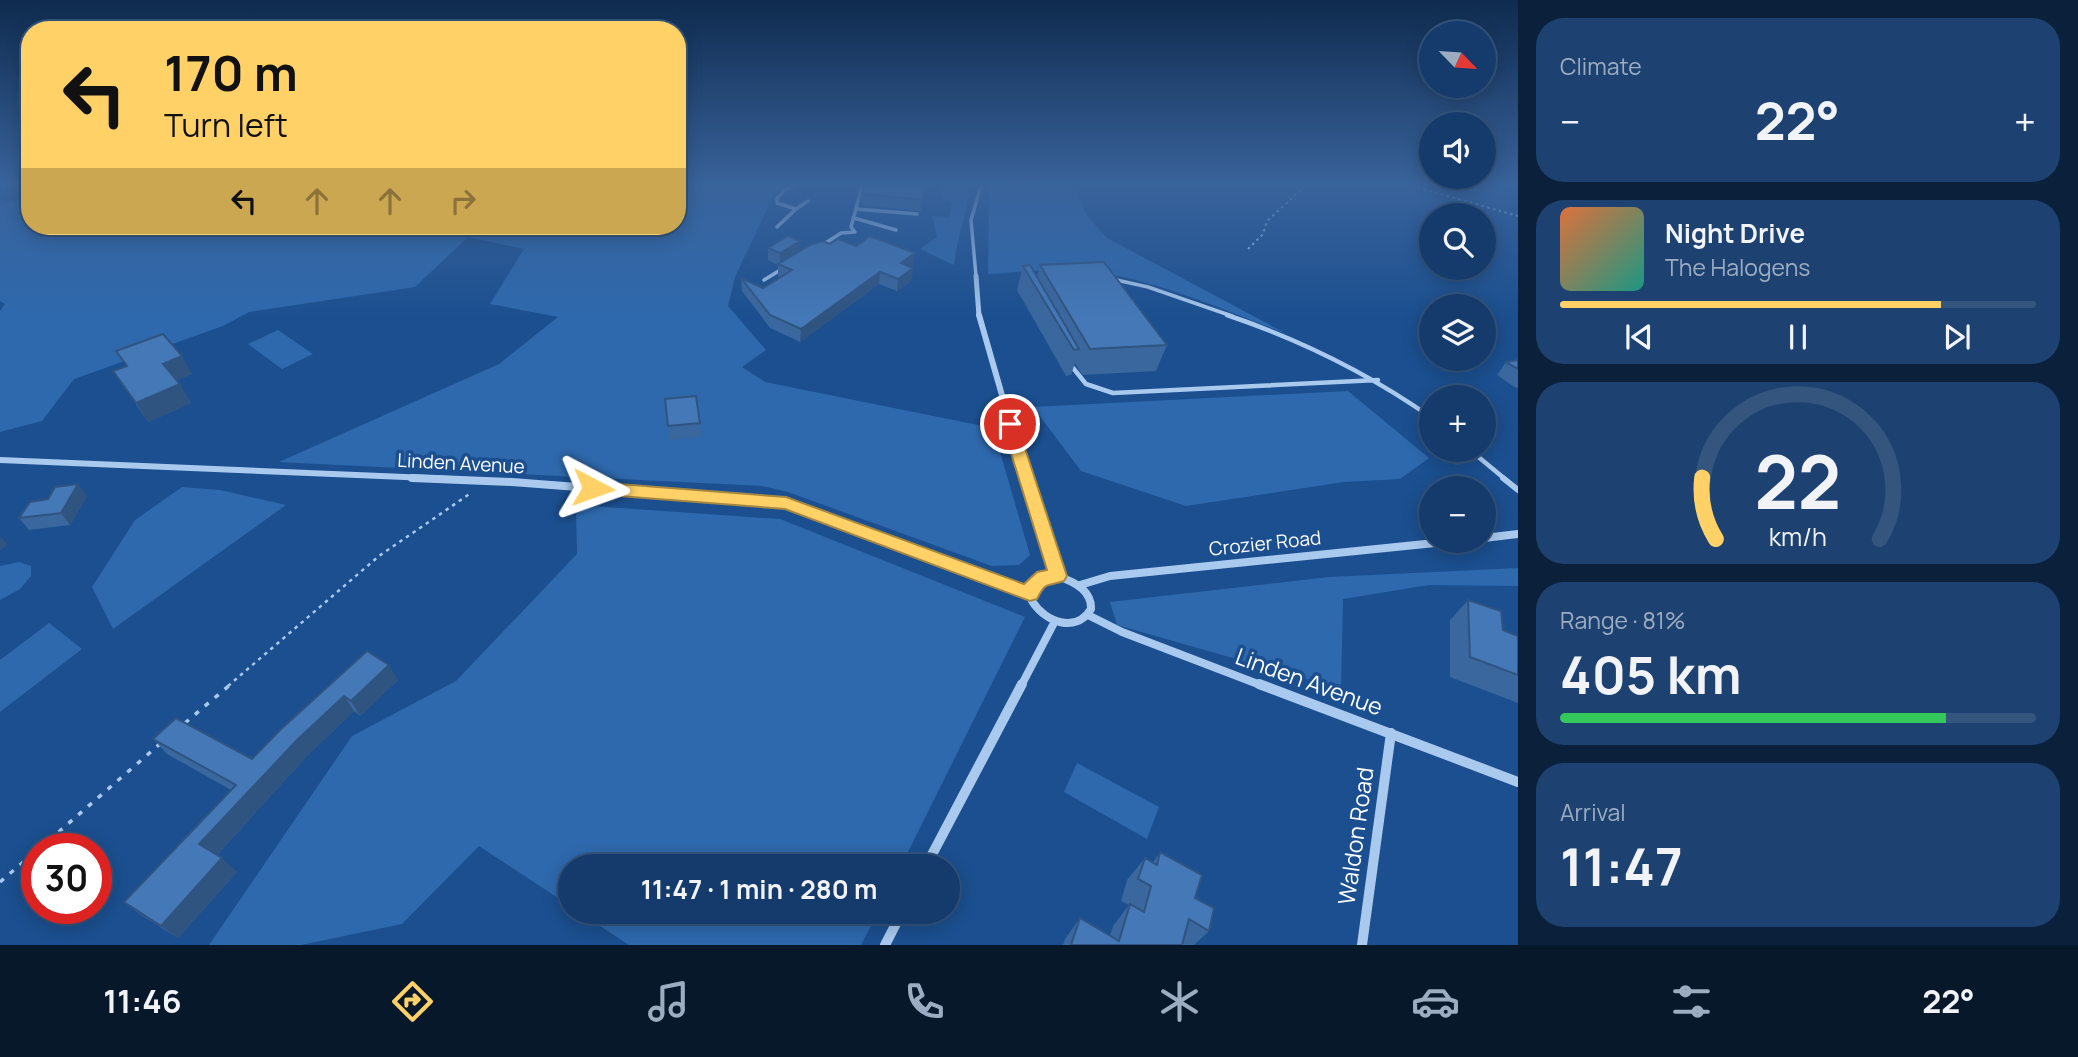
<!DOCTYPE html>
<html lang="en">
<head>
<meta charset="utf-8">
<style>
  :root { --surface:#143b6b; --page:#1d4271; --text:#f1f3f6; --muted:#9dadc1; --line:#33557e; --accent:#ffd166 }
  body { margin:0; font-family:Manrope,sans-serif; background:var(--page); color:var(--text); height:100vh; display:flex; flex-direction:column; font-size:26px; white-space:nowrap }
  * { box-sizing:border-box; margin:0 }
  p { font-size:23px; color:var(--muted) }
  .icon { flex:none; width:38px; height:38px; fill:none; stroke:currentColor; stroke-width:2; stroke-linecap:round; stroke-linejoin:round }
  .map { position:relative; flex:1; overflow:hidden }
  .side { display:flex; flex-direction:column; gap:18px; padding:18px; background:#0b203b; width:560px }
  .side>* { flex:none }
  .top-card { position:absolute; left:21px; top:21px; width:665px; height:214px; border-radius:28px; box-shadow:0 4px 18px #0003,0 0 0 2px var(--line); background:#ffd166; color:#111; overflow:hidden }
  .needle { width:46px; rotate:115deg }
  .buttons { position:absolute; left:1419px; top:21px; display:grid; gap:14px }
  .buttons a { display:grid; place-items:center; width:77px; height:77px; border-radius:50%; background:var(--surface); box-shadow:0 4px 18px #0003,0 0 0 2px var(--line); font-size:35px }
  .speed { position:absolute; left:21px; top:833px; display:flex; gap:14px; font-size:35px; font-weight:700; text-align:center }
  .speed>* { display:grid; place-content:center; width:91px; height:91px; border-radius:50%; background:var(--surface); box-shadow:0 4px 18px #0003,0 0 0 2px var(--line); line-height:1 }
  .speed .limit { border:10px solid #d22; background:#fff; color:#111 }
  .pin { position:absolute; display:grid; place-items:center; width:60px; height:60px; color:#fff; margin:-30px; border:4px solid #fff; border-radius:50%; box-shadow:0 2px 7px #0007 }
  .me { position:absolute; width:77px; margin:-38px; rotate:94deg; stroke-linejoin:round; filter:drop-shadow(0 0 5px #0008) }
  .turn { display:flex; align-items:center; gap:24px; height:147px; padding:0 28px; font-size:32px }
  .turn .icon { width:91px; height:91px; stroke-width:2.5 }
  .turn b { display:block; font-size:49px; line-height:60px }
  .lanes { display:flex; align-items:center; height:66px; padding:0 28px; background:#0003; justify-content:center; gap:35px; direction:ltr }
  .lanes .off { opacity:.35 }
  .big { font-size:52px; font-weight:700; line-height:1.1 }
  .side .card { flex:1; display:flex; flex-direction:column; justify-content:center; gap:10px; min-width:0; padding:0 24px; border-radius:28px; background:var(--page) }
  .side .dial { align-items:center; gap:0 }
  .dial svg { height:182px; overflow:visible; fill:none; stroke:var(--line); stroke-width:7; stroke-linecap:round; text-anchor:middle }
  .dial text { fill:var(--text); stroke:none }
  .song { display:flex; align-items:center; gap:21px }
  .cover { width:84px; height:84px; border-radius:10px; background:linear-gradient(135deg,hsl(20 70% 55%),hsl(170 70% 35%)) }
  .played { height:7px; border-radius:4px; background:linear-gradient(90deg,var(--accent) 80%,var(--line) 80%) }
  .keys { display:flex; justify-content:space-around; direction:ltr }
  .heat { display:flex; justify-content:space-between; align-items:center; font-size:38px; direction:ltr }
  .charge { height:10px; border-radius:5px; background:linear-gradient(90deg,#34c759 81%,var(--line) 0) }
  .trip { position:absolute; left:558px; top:854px; width:402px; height:70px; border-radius:35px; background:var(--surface); box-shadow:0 4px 18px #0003,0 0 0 2px var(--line); font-weight:700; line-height:70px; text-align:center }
  .tab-bar { display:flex; height:112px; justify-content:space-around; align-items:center; background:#08182b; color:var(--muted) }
  .tab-bar .icon { width:49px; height:49px }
  .tab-bar .selected { color:var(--accent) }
  .tab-bar b { font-size:32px; color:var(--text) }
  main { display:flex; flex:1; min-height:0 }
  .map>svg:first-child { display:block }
  .green { fill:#2e69ad }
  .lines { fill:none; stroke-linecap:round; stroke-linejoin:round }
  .path-far2 { stroke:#a9c9ee; stroke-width:2; stroke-dasharray:2.5 3.5; stroke-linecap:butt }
  .path-far1 { stroke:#a9c9ee; stroke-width:2.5; stroke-dasharray:3.5 4.5; stroke-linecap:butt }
  .path { stroke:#a9c9ee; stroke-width:3.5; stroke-dasharray:5 8; stroke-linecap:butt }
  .lane-far2 { stroke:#a9c9ee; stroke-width:3.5 }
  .lane-far1 { stroke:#a9c9ee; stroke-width:4.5 }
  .lane { stroke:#a9c9ee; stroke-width:6 }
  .street-far3 { stroke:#a9c9ee; stroke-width:5 }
  .street-far2 { stroke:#a9c9ee; stroke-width:6 }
  .street-far1 { stroke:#a9c9ee; stroke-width:8 }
  .street { stroke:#a9c9ee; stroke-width:10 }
  .wall { fill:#3a679d }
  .shaded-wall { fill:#305480 }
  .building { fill:#4478b7; stroke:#305480; stroke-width:2 }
  .route { fill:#ffd166; stroke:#a68842; stroke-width:2 }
  .labels { text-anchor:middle; stroke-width:7; stroke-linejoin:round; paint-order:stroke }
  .street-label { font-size:19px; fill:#fff; stroke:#1b4f8f }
  .near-street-label { font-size:23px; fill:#fff; stroke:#1b4f8f }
</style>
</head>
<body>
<main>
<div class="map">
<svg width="1518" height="945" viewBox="0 0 1518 945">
  <rect width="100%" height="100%" fill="#1b4f8f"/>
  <path class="green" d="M27 186H30V226H677V186H793L775 192 735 277 728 306 766 350 742 367 765 382 993 428 1030 555 1019 565 992 566 788 492 762 486 279 462 499 364 558 317 490 304 524 249 468 237 415 287 249 312 223 326 74 379 42 421 0 432V311L5 304 0 301V204L24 198Z
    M942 186H970C967 213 957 238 954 265L920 249 937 237 932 216 949 217 952 202 941 200Z
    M989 186H1073L1088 217 1107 238 1287 334C1226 311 1164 283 1099 272 1063 266 1025 272 988 274Z
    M278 330 313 354 282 369 248 344Z
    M1348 391 1429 458 1400 479 1344 482 1186 506 1081 471 1033 407Z
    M182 487 220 490 286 505 113 629 92 587 135 520Z
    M576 505 780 519 1025 617 901 866H570V906L479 846 402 924 301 945H209L352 736 456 681 577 554Z
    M19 562 31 566V576L20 589 0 600V566Z
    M1518 568V586L1429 585 1343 599 1341 689 1117 625 1110 602 1329 577Z
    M49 623 82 649 0 712V660Z
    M1077 763 1159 807 1147 839 1064 792Z
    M579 912H878L861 945H629Z"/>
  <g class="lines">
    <path class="path-far2" d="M1412 186 1518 216
      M1248 249 1263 234 1267 221 1305 186"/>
    <path class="path-far1" d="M228 686 379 556 471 493"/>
    <path class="path" d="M185 723 231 684
      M39 849 161 743
      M0 882 37 850"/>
    <path class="lane-far2" d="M796 209 808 201
      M856 209 917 214
      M854 218 896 230
      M777 227 796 209 777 203V198L786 189 794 186
      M821 246 841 233 855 232 851 227 862 186
      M976 276 971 220 981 186
      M1112 279 1148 287 1232 316
      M764 280 782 269"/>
    <path class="lane-far1" d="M1227 315C1301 340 1368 373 1432 418
      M1069 363 1086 384 1113 393 1378 380
      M1470 450 1505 479"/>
    <path class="lane" d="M1503 478 1518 490"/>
    <path class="street-far3" d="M976 276 979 316"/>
    <path class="street-far2" d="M979 315 1026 479
      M0 460 453 479"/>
    <path class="street-far1" d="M412 478 512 482 786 503 1030 594
      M1025 478 1057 576
      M1484 538 1518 534
      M1057 576C1073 581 1092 590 1091 609 1076 634 1045 622 1032 601L1033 585 1041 579Z
      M1080 585 1110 576 1455 541
      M1088 615 1122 632 1263 686
      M1021 686 1055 621"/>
    <path class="street" d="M1259 684 1518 782
      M926 866 1022 684
      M885 945 902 912
      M1362 945 1391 733"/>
  </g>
  <path class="wall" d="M925 186 921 211 861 205 862 194Z
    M830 244 856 246 913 265 911 267 912 280 897 291 879 284 800 342 770 328 742 291 741 278 763 288 780 277 778 276V265L768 260V248L800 251Z
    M1040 265 1167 345 1156 371 1082 375 1075 363 1071 375 1066 376 1017 290 1023 266 1037 277Z
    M116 351 192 374 177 380 191 403 148 422 113 371 126 366Z
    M1518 360V387L1516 388 1497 375 1506 362Z
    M665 399 700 423 701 437 669 440Z
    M1438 450H1484L1476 461 1456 465Z
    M87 496 70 525 29 530 19 518 48 499Z
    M1468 600 1503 630 1518 636V703L1450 677V620Z
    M367 651 398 680 360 716 354 711 308 755 217 855 237 872 178 938 141 915 124 902 231 790 167 754 153 739 252 759Z
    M1160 852 1195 898 1209 931 1194 945H1063L1065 939 1080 918 1110 936 1113 926 1129 905 1121 901 1127 880 1145 858 1153 862Z"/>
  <path class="shaded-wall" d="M800 241V253L780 265V253Z
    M915 253 913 265 899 275 901 263Z
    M913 268 912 280 897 291 898 279Z
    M880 272 879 284 800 342 801 329Z
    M182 356 192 374 173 382 163 364Z
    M180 384 191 403 148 422 136 403Z
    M1486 447 1476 461 1456 465 1467 451 1484 450V448Z
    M78 484 87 496 70 525 61 513Z
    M0 536 8 545 0 550Z
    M389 665 398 680 360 716 351 701Z
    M344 696 354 711 308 755 214 858 199 844 297 740Z
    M222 858 237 872 178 938 161 926Z"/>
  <path class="building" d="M864 186H925L923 200 862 194Z
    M788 236 800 241 780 253 768 248Z
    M870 236 915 253 901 263 913 268 898 279 880 272 801 329 770 315 741 278 763 288 792 270 778 264 810 245 822 241 830 244 838 239 856 246Z
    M1104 262 1167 345 1090 349 1040 265Z
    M1030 265 1079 349 1074 350 1023 266Z
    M163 334 182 356 163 364 180 384 136 403 113 371 127 366 116 351Z
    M1518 360V369L1506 362Z
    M696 396 700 423 668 426 665 399Z
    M78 484 61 513 19 518 30 502 48 499 55 487Z
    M1468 600 1501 611 1503 630 1518 636V675L1470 657Z
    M367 651 389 665 351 701 344 696 297 740 199 844 222 858 161 926 124 902 236 785 153 739 176 718 252 759 280 730Z
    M1160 852 1202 875 1195 898 1214 908 1209 931 1189 919 1182 945H1071L1080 918 1119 941 1130 904 1144 912 1151 886 1138 879 1145 858 1157 865Z"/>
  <linearGradient id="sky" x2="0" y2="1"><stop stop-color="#0f2b4f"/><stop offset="0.58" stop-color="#39639b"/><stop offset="1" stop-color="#39639b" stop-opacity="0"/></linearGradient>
  <rect width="1518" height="318" fill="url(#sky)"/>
  <path class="route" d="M1010 419 1017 424 1067 576 1064 581C1046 587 1046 581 1037 599L1030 601 785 509 593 494 585 488 593 482 786 497 1024 584 1037 572 1047 570 1002 424Z"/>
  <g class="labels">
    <g class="street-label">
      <text transform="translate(461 463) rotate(3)" y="7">Linden Avenue</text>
      <text transform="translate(1265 543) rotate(-6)" y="7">Crozier Road</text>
    </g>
    <g class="near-street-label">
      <text transform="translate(1309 682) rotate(20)" y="8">Linden Avenue</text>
      <text transform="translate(1356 836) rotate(-82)" y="8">Waldon Road</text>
    </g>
  </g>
</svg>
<div class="buttons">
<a><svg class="needle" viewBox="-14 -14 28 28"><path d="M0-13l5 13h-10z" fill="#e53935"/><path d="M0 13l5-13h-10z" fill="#9dadc1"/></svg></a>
<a><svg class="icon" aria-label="sound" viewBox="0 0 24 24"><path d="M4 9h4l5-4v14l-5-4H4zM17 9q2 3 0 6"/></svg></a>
<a><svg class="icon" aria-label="search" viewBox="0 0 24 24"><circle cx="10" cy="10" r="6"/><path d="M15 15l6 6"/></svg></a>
<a><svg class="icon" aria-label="layers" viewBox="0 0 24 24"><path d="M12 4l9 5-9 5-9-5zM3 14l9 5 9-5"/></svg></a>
<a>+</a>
<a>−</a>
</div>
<div class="speed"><div class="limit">30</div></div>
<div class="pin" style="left:1010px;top:424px;background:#d93025"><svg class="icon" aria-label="arrive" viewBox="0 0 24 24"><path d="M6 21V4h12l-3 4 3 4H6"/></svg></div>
<svg class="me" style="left:593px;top:488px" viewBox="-20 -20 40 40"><path d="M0-17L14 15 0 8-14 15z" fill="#ffd166" stroke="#fff" stroke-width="4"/></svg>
<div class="trip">11:47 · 1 min · 280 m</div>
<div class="top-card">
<div class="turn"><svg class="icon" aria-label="left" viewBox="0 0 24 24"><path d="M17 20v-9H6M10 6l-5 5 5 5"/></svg><div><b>170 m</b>Turn left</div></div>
<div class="lanes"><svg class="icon" aria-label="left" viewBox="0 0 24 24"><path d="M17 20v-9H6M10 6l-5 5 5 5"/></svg><svg class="icon off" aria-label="ahead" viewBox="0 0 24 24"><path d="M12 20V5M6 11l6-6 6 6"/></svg><svg class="icon off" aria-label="ahead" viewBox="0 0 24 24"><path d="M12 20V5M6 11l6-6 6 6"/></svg><svg class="icon off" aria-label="right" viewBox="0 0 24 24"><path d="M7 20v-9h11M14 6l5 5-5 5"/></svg></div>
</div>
</div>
<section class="side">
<div class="card"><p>Climate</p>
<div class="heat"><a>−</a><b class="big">22°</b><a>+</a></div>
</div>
<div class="card">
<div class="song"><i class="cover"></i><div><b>Night Drive</b><p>The Halogens</p></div></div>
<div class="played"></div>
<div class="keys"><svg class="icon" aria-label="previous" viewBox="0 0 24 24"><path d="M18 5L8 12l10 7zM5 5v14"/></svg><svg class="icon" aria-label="pause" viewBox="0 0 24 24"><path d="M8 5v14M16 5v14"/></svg><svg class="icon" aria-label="next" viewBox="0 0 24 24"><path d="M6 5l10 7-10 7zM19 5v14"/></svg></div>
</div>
<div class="card dial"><svg viewBox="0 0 100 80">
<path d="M14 69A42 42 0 1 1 86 69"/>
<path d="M14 69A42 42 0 0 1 8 42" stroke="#ffd166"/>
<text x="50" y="56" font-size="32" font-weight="700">22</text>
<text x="50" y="72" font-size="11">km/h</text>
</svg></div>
<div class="card"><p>Range · 81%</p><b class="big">405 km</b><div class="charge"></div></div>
<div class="card"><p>Arrival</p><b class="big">11:47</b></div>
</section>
</main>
<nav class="tab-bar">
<b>11:46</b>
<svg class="icon selected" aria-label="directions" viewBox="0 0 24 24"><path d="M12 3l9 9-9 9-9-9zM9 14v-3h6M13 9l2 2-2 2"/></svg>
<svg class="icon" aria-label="music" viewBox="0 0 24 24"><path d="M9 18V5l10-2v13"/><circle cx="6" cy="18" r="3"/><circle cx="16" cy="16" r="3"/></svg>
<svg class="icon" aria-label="phone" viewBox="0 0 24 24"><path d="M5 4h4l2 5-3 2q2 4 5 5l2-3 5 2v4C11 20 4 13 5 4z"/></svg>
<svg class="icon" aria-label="climate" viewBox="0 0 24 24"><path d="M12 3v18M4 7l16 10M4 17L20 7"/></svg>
<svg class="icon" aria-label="car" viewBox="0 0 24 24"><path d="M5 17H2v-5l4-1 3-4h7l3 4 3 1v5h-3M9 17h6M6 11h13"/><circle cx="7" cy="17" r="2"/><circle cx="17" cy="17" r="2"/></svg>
<svg class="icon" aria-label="filters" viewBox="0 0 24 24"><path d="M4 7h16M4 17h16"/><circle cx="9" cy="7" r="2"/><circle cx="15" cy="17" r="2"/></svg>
<b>22°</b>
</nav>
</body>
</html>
